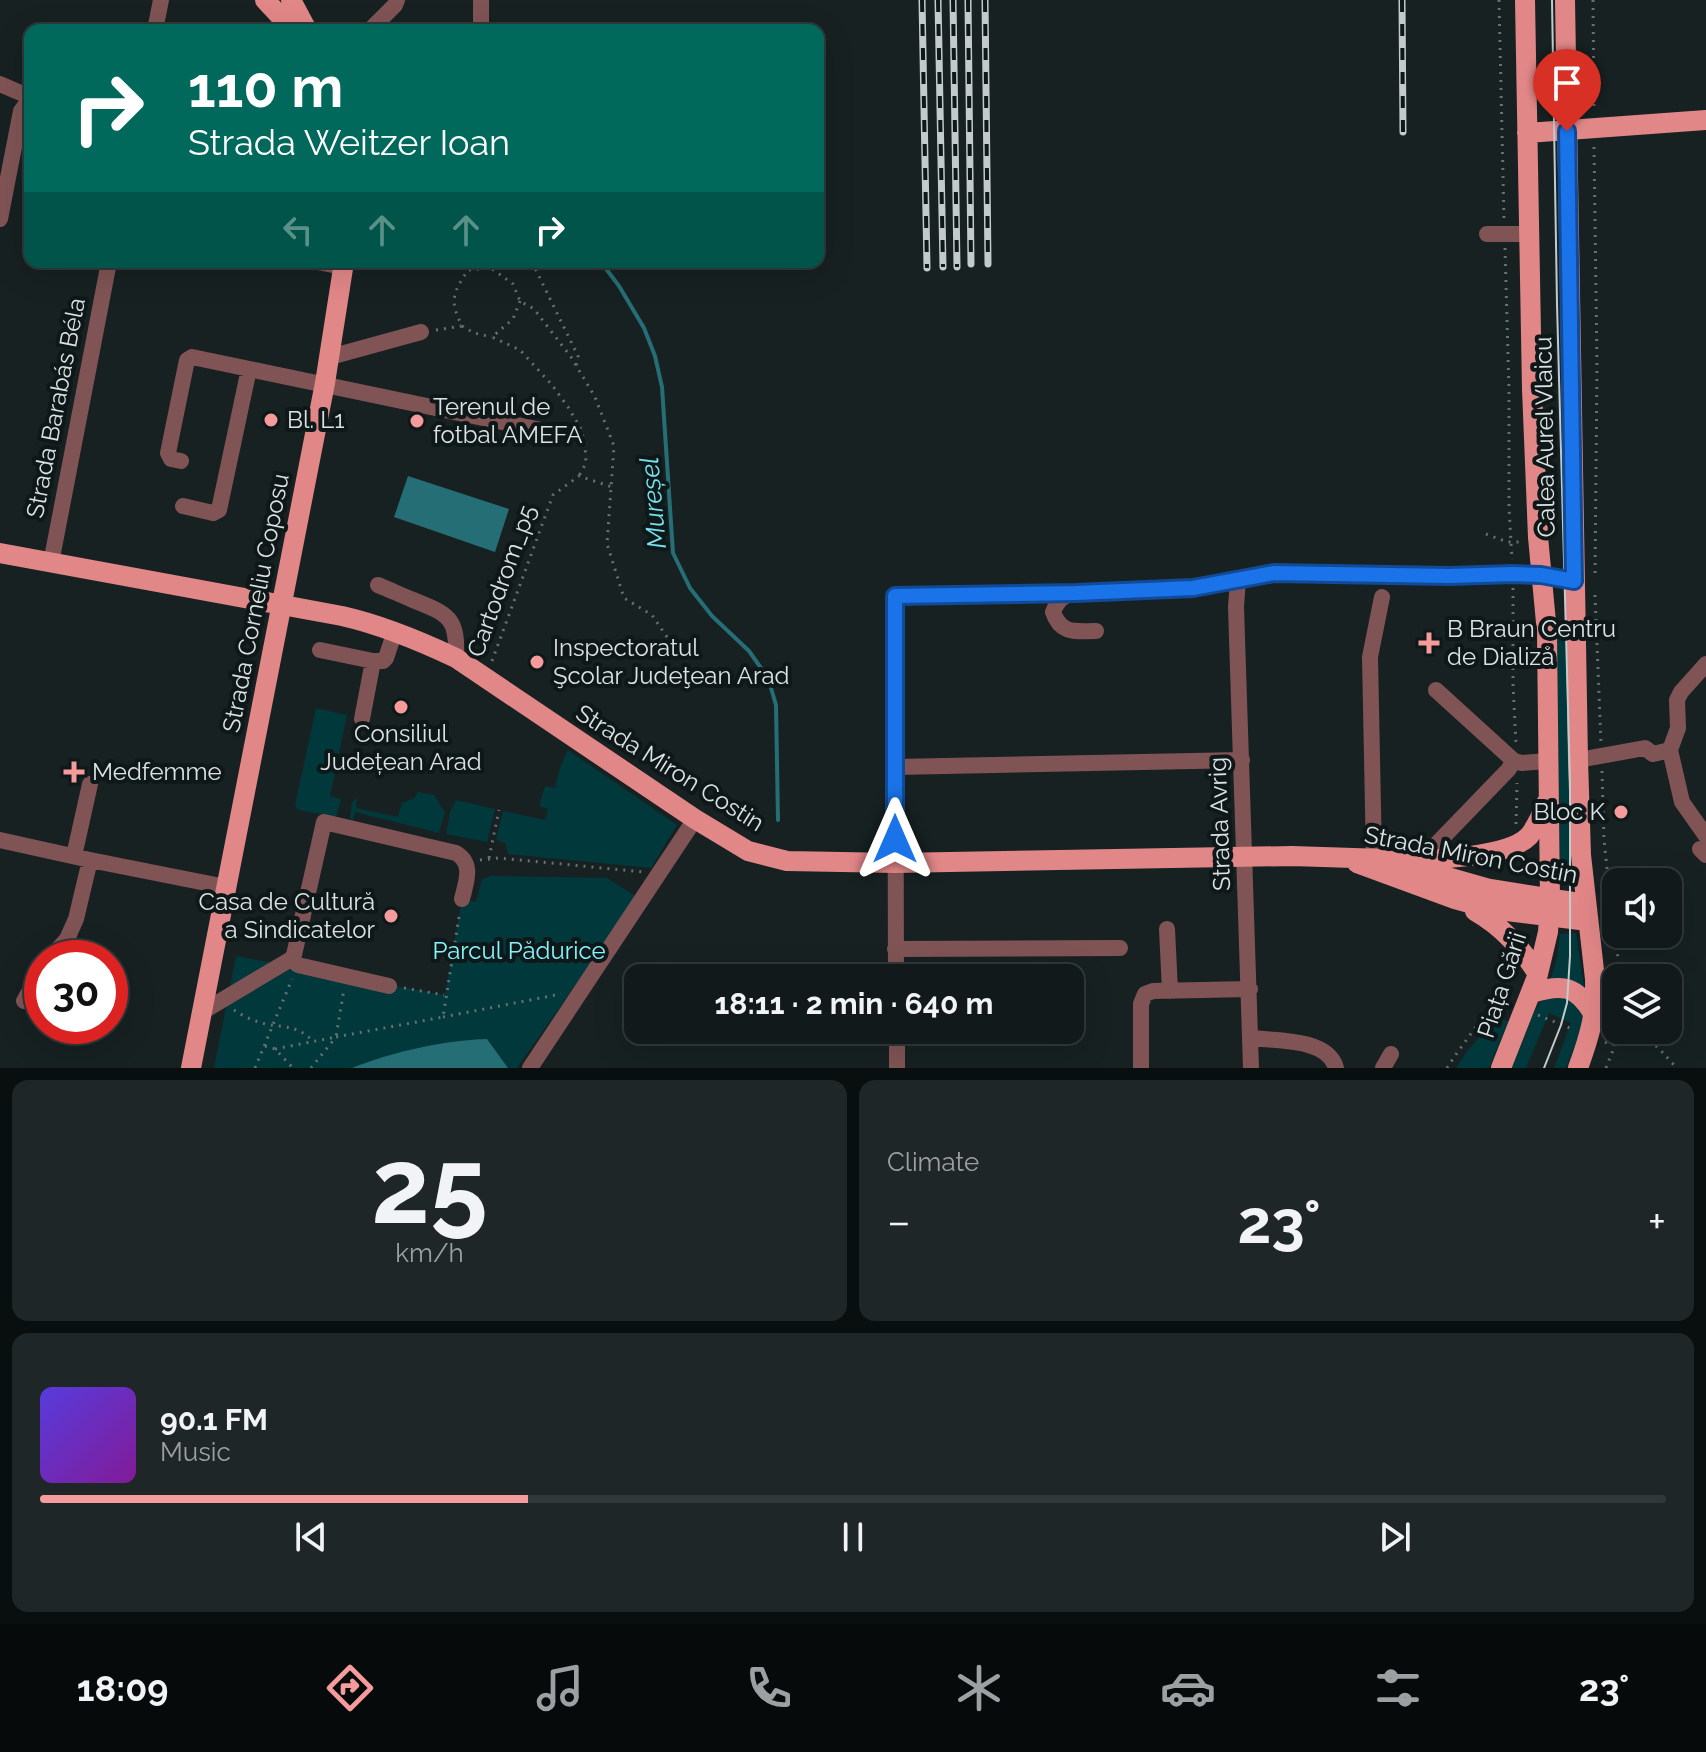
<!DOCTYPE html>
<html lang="en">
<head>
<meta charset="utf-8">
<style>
  :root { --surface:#11191a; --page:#1e2627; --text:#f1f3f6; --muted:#9ca0a2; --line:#303839; --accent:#f59b9b }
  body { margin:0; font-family:Raleway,sans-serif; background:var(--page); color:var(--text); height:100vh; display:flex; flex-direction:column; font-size:30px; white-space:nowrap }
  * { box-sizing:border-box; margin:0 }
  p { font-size:26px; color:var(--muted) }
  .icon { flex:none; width:44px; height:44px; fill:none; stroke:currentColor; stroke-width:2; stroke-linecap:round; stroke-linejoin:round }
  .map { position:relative; height:1068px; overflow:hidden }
  .details { display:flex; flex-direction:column; gap:12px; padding:12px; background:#090e0e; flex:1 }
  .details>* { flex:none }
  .hud { position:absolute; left:24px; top:24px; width:800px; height:244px; border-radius:16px; box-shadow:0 8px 32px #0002,0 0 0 2px var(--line); background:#00695c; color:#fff; overflow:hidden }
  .fabs { position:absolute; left:1602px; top:868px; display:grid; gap:16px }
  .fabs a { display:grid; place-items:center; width:80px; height:80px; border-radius:16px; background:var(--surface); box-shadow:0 8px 32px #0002,0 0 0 2px var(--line); font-size:40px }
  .speed { position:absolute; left:24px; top:940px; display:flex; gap:16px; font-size:40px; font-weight:700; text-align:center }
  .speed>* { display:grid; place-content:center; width:104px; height:104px; border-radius:50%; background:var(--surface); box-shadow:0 8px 32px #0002,0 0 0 2px var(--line); line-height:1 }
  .speed .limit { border:12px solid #d22; background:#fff; color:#111 }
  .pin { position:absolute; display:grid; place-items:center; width:68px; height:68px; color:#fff; margin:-82px -34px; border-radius:50% 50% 50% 0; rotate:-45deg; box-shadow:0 0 8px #0007 }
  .pin .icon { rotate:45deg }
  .me { position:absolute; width:88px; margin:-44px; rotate:0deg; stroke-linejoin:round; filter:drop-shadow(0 0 6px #0008) }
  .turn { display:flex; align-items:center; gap:28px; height:168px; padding:0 32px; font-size:36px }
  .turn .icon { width:104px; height:104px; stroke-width:2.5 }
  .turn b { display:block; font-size:56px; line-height:68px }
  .lanes { display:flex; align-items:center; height:76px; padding:0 32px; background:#0003; justify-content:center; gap:40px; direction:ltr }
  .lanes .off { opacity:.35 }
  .big { font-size:60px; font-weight:700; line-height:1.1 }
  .details .tile { flex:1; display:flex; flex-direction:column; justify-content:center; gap:12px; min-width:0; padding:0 28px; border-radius:16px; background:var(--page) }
  .details .dial { align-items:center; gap:0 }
  .dial b { font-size:104px; line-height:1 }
  .song { display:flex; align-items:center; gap:24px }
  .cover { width:96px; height:96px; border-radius:12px; background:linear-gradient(135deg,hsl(250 70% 55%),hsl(290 70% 35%)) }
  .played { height:8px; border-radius:4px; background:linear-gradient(90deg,var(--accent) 30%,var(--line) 30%) }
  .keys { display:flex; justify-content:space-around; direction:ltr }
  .heat { display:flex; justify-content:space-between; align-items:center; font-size:44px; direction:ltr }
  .details .tiles { flex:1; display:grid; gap:12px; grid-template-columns:1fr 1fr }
  .tile:last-child { grid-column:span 2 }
  .trip { position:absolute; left:624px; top:964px; width:460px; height:80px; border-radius:16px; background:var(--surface); box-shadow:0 8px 32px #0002,0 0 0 2px var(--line); font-weight:700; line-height:80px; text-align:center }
  .tab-bar { display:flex; height:128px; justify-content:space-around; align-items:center; background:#070a0a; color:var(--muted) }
  .tab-bar .icon { width:56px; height:56px }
  .tab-bar .active { color:var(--accent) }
  .tab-bar b { font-size:36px; color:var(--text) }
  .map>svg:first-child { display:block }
  .green { fill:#00383c }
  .water { fill:#256e75 }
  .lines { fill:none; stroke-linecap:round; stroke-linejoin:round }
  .stream { stroke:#256e75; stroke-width:4 }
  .path { stroke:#687071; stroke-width:3; stroke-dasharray:2 6; stroke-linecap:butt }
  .minor { stroke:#805454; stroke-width:16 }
  .major { stroke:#e28788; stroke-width:20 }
  .tram { stroke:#c3cacb; stroke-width:2 }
  .rail-casing { stroke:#c3cacb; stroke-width:7 }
  .rail { stroke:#0e1819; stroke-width:4; stroke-dasharray:12; stroke-linecap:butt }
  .route-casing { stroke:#114b97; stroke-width:20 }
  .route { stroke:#1a73e8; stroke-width:14 }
  .poi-dot { fill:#f59b9b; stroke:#0e1819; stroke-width:3 }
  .labels { text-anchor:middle; stroke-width:8; stroke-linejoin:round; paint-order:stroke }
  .poi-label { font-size:24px; fill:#dce2e3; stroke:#0e1819; text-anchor:start }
  .street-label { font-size:24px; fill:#dce2e3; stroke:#0e1819 }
  .park-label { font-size:24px; fill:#87f3fd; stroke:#0e1819 }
  .water-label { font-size:26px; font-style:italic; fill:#76e3ed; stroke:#0e1819 }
</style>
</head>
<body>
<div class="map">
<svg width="1706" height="1068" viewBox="0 0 1706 1068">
  <rect width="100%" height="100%" fill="#172122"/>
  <path class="green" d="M1557 621H1571L1575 881C1570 887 1566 886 1560 884Z
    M316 708 347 715 330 796 341 799 336 817 299 810 296 808 295 805Z
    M568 750 677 825 651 868 508 854 506 844 496 839 503 811 545 820 548 809 539 806 545 786 555 788 560 767Z
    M418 792 434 795 445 812 439 833 355 812 353 821 350 818 352 802 357 798 356 808 398 817 402 803 414 798Z
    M456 800 495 809 487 842 446 834 450 812Z
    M491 876 607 878 637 897 517 1068H508L487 1039 446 1043 352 1068H214L236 956 445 995 462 899 476 902 482 879Z
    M1576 933 1584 987 1572 983 1549 984 1557 958 1560 934Z
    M1571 996 1583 1016 1582 1027 1566 1068H1554L1571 1023 1549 1013 1526 1068H1512L1535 1010 1542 998Z
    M1498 1016 1508 1022 1489 1068H1456L1468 1050Z"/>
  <path class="water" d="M408 476 509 509 495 552 394 517Z
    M487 1039 508 1068H352C392 1052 444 1040 487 1039Z"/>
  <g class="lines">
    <path class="stream" d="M601 262 619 286 644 328 655 356 662 387 673 553 690 588 712 616 749 651 768 678 776 705 778 820"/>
    <path class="path" d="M1499 0 1504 220
      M1593 0 1594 111
      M1594 147 1597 365 1595 577
      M1505 248 1509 391V507L1512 560
      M532 262 578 356 576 366
      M520 301 513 319 492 337 520 350 552 385 568 407 581 429 585 444 586 463 579 476
      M462 326 474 333 492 337
      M436 330 462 326C449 300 453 293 468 270L491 268 513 284 520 301 534 309 571 357 595 397 614 446 607 544 624 598 652 615 667 637
      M1486 534 1507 542H1522
      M1513 588V684L1516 744
      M1595 595 1601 743
      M492 661 553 495 579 476 612 487
      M1602 771 1604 840 1613 924 1621 978
      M1516 824 1517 783
      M489 858 499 810
      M480 860 499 858 644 872
      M404 988 444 995
      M1496 994 1510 1001
      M234 1010C243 1016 254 1021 265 1024 287 1028 297 1025 314 1042
      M1538 1015 1572 1029
      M443 1017 561 994
      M1605 1042 1615 1045C1645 1023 1656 1047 1677 1068
      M265 1046 275 1049 293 1068
      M275 1049 336 1037 344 989
      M255 1068 292 979
      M311 1068 336 1037 443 1017 460 911
      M1447 1068C1469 1033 1501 1001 1508 959
      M1606 1068 1615 1045 1618 1030"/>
    <path class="minor" d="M155 30 161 0
      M370 30 395 5 397 0
      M481 30V0
      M0 84 30 97
      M0 219 21 111 30 99
      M1487 234H1529
      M318 262 343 267
      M330 357 421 332
      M181 461 171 459 168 453 187 360 192 357 546 431
      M183 506 213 513 219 510 249 369
      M51 563 109 262
      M1238 579 1236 607 1251 1068
      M378 585C390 590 401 595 413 600 448 614 458 617 456 658
      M1096 631C1076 631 1061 635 1053 612 1058 600 1063 595 1076 593L1193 588 1274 573 1449 576 1513 574 1541 575 1574 581
      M320 650 373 661H383L386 658 395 631
      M1436 690 1514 761 1522 763 1548 761
      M362 719 373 661
      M1670 750 1678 728 1677 700 1681 692 1706 664
      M1578 760 1645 748 1653 754 1670 750 1682 802 1706 836
      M895 767 1242 760
      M0 840 90 860 226 887
      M1700 849 1706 855
      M74 856 90 784
      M1374 858 1370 657 1382 597
      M1423 858 1508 770 1514 761
      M1167 929 1170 991
      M895 949 1120 948
      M50 958 67 939 76 919 90 860
      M291 959 298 965 389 986
      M896 978 895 596 1071 593
      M24 1001 42 969
      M202 1012 291 959 294 955 324 822 456 853C474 864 466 882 462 899
      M897 1030V1068
      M1251 1038C1276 1041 1328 1038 1336 1068
      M530 1068 695 819
      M1141 1068V1004L1145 994 1153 991 1250 989
      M1383 1068 1391 1054"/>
    <path class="major" d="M265 0 293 30
      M291 0 307 30
      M1565 0 1578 760 1581 855 1595 979C1596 1015 1590 1035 1578 1068
      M1527 133 1706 120
      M0 553 342 616C382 625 418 640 456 658L695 819 748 851 787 861 895 863 1292 856 1384 859 1490 889 1586 904
      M1403 859C1432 860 1508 858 1529 836 1536 827 1542 814 1546 803
      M1357 863 1455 899 1491 909 1588 921
      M1475 911C1503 927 1521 948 1538 974
      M1532 993C1563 983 1577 986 1594 1015
      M191 1068 325 383 344 262
      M1501 1068 1538 974 1548 932 1550 899 1547 633 1538 537 1532 389 1525 0"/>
    <path class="tram" d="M1544 1068 1561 1025 1567 1003 1570 956V781L1557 304 1552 0"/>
    <defs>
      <path id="rail" d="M922 0 927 268
        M938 0 943 267
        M953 0 957 267
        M968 0 971 264
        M985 0 988 264
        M1402 0 1403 132"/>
    </defs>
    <use href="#rail" class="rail-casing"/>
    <use href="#rail" class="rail"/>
  </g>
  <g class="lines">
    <defs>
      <path id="route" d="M895 839V596L1076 593 1193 588 1274 573 1449 576 1513 574 1541 575 1574 581 1567 131"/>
    </defs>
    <use href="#route" class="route-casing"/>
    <use href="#route" class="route"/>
  </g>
  <g class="poi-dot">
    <circle cx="271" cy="420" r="8"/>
    <circle cx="417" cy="421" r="8"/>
    <path d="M1425 631h8v8h8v8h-8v8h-8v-8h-8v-8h8z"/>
    <circle cx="537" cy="662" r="8"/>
    <circle cx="401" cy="707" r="8"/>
    <path d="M70 760h8v8h8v8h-8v8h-8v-8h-8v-8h8z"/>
    <circle cx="1621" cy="812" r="8"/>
    <circle cx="391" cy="916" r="8"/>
  </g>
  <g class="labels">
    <g class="poi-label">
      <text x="433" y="415">Terenul de<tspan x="433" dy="28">fotbal AMEFA</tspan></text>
      <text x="287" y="428">Bl. L1</text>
      <text x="1447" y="637">B Braun Centru<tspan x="1447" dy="28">de Dializă</tspan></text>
      <text x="553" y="656">Inspectoratul<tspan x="553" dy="28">Şcolar Judeţean Arad</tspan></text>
      <text x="401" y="742" text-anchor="middle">Consiliul<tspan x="401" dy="28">Județean Arad</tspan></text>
      <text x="92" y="780">Medfemme</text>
      <text x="1605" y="820" text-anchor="end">Bloc K</text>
      <text x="375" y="910" text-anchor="end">Casa de Cultură<tspan x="375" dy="28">a Sindicatelor</tspan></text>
    </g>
    <g class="street-label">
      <text transform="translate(56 408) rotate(-79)" y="8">Strada Barabás Béla</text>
      <text transform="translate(1545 437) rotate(-91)" y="8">Calea Aurel Vlaicu</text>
      <text transform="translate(502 581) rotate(-70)" y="8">Cartodrom_p5</text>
      <text transform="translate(256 603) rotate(-79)" y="8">Strada Corneliu Coposu</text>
      <text transform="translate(670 768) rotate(32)" y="8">Strada Miron Costin</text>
      <text transform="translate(1220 824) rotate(-92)" y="8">Strada Avrig</text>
      <text transform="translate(1471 855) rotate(11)" y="8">Strada Miron Costin</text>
      <text transform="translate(1502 985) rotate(-72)" y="8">Piața Gării</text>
    </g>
    <g class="park-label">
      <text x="519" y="959">Parcul Pădurice</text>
    </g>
    <g class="water-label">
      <text transform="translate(653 503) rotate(-95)" y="9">Mureșel</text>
    </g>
  </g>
</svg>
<div class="fabs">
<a><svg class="icon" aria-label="sound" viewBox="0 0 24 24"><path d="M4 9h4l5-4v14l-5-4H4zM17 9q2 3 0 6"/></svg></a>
<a><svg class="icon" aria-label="layers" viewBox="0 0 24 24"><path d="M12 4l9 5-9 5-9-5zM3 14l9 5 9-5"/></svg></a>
</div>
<div class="speed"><div class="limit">30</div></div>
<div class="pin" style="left:1567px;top:131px;background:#d93025"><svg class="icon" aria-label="arrive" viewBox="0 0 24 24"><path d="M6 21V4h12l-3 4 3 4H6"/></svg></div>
<svg class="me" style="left:895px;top:839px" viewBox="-20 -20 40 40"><path d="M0-17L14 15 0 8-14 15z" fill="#1a73e8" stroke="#fff" stroke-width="4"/></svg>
<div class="trip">18:11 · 2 min · 640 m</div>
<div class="hud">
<div class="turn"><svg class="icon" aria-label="right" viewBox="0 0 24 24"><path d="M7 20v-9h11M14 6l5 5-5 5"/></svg><div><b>110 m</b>Strada Weitzer Ioan</div></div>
<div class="lanes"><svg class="icon off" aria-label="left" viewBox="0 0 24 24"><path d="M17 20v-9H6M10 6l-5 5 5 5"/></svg><svg class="icon off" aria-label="ahead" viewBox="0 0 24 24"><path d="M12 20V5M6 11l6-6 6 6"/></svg><svg class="icon off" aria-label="ahead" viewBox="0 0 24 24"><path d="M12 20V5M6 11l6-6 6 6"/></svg><svg class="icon" aria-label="right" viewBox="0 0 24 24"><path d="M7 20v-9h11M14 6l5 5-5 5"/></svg></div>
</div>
</div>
<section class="details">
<div class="tiles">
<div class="tile dial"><b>25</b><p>km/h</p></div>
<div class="tile"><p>Climate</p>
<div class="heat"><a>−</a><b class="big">23°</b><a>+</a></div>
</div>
<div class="tile">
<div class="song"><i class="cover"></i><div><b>90.1 FM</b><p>Music</p></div></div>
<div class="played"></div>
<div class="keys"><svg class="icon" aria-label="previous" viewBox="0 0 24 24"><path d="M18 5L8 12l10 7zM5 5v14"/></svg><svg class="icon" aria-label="pause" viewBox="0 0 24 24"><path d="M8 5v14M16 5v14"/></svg><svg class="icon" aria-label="next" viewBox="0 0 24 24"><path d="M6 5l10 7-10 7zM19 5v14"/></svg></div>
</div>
</div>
</section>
<nav class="tab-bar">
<b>18:09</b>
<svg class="icon active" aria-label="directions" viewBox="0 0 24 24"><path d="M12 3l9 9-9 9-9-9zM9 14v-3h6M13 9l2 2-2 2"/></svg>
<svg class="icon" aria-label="music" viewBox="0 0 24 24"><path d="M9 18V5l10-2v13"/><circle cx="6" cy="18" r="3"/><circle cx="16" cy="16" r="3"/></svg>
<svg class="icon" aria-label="phone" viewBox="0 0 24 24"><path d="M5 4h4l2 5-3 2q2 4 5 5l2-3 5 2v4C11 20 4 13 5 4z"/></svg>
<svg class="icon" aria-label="climate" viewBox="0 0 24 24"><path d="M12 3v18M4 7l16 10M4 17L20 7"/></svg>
<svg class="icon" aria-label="car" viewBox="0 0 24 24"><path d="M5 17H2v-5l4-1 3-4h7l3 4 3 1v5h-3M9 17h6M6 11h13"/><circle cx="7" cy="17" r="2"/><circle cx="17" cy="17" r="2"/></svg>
<svg class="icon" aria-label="filters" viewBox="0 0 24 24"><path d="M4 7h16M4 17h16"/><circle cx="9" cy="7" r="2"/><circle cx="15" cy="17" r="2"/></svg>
<b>23°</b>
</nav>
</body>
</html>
